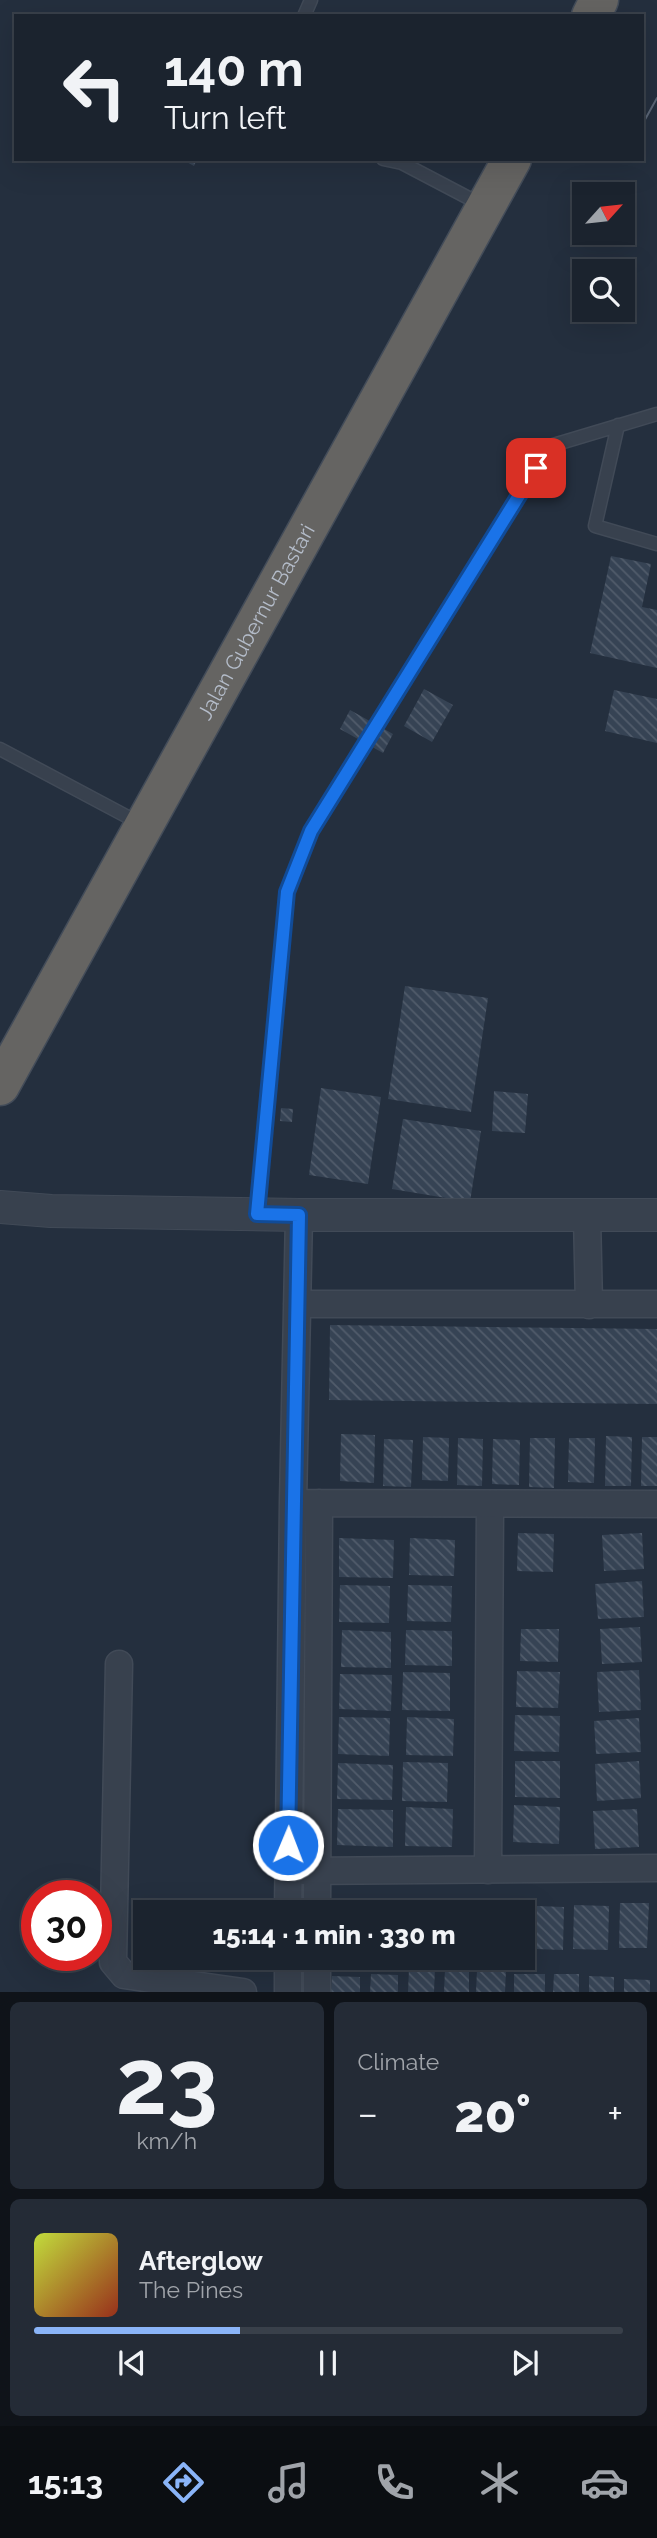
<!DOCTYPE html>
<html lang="en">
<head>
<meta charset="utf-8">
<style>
  :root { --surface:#1b232e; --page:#242b36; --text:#f1f3f6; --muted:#a0a4aa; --line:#39404a; --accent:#8ab4f8 }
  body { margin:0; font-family:Raleway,sans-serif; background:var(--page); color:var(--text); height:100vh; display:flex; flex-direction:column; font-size:26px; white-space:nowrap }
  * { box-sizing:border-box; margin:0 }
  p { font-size:23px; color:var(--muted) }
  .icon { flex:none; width:38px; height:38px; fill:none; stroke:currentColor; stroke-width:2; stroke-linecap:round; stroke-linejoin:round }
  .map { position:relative; height:1992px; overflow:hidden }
  .details { display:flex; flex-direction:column; gap:10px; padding:10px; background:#0f1319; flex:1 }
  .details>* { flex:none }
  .banner { position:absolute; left:14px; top:14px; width:630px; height:147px; border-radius:0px; box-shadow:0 7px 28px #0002,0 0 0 2px var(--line); background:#1b232e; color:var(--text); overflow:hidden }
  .needle { width:46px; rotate:63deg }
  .tools { position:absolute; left:572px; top:182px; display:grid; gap:14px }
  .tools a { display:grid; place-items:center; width:63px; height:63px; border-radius:0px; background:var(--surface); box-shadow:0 7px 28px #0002,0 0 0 2px var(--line); font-size:35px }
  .speed { position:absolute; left:21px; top:1880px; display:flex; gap:14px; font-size:35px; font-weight:700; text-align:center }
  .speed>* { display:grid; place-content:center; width:91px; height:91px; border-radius:50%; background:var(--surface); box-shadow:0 7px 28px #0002,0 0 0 2px var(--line); line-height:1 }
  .speed .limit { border:10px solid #d22; background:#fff; color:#111 }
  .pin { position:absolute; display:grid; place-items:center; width:60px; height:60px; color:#fff; margin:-30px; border-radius:14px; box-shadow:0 4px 10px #0006 }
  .me { position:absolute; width:77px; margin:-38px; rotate:1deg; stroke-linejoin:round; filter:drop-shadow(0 0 5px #0008) }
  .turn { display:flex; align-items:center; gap:24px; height:147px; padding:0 35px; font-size:32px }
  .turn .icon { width:91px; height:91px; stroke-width:2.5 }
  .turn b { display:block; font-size:49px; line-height:60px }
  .big { font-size:52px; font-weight:800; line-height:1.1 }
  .details .tile { flex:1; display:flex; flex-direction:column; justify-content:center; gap:10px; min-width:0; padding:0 24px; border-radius:10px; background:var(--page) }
  .details .dial { align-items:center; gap:0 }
  .dial b { font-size:91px; line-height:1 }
  .song { display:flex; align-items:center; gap:21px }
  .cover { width:84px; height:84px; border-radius:10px; background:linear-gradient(135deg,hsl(70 70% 55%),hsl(10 70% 35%)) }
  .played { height:7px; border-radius:4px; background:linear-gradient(90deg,var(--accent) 35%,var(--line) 35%) }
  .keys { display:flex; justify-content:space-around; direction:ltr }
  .heat { display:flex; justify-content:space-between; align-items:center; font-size:38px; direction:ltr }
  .details .tiles { flex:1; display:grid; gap:10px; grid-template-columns:1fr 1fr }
  .tile:last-child { grid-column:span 2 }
  .trip { position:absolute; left:133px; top:1900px; width:402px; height:70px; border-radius:0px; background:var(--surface); box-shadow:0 7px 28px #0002,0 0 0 2px var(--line); font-weight:800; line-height:70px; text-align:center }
  .tabs { display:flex; height:112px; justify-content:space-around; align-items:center; background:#0b0e12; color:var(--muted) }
  .tabs .icon { width:49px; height:49px }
  .tabs .selected { color:var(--accent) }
  .tabs b { font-size:32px; color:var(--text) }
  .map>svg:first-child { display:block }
  .building { fill:url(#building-back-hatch) }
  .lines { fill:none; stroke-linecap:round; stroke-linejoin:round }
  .service-casing { stroke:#414a57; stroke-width:15 }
  .minor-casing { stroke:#414a57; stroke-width:29 }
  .tertiary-casing { stroke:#414a57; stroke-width:34 }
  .trunk-casing { stroke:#434c59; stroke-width:41 }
  .service { stroke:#38414e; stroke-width:12 }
  .minor { stroke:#38414e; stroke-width:26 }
  .tertiary { stroke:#38414e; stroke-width:32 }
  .trunk { stroke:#656462; stroke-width:38 }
  .tram { stroke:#5a6575; stroke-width:2 }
  .route-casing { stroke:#114b97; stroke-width:18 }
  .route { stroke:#1a73e8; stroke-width:12 }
  .labels { text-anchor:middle; stroke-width:7; stroke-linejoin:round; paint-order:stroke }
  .street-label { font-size:21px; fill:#b4bcc9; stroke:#1d2633 }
</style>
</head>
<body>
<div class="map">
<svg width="657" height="1992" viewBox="0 0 657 1992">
  <defs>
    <pattern id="building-back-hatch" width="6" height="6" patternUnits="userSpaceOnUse" patternTransform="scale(1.75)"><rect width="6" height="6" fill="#364354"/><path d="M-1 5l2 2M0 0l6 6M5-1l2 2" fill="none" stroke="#515c6b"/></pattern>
  </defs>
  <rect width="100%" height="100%" fill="#242f3e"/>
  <path class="building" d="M181 159H197L194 166Z
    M611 556 651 564 642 607 657 610V668L590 653Z
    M424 689 453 705 432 742 404 726Z
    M614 690 657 699V743L605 731Z
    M350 710 393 734 383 753 340 729Z
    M405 986 488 998 471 1112 388 1099Z
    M321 1088 381 1097 368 1184 309 1175Z
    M494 1091 528 1094 525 1133 492 1131Z
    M281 1108 293 1109 292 1122 280 1121Z
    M403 1119 481 1131 470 1202 392 1189Z
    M330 1325 657 1329V1404L329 1400Z
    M341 1434 375 1435 374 1483 340 1481Z
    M606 1436 632 1437 631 1486H605Z
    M423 1437 449 1438 448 1481 422 1480Z
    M642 1437H657V1486H641Z
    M458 1438 483 1439 482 1486 457 1485Z
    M530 1438H555L554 1488 529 1487Z
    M569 1438H595L594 1483 568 1482Z
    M384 1439 413 1440 411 1487 383 1486Z
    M493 1439 520 1440 519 1485 492 1484Z
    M518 1533 554 1534 553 1572 517 1571Z
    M642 1533 644 1569 604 1571 602 1535Z
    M339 1538 394 1540 393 1578 339 1577Z
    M410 1538 455 1540 454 1576 409 1575Z
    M642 1581 644 1617 598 1619 595 1584Z
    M340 1585 390 1586 389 1623 339 1622Z
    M408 1585 452 1586 451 1622 407 1621Z
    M640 1627 642 1662 602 1664 600 1629Z
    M521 1629H559L558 1662 520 1661Z
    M342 1630 391 1632V1668L341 1667Z
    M406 1630 452 1631V1666L405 1665Z
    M639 1670 641 1710 599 1712 597 1672Z
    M517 1671 560 1672 558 1708 516 1707Z
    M403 1672 450 1673V1711L402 1710Z
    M340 1674 392 1675 391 1711 339 1709Z
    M515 1715 560 1716 559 1752 514 1751Z
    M339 1717 390 1718 389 1756 338 1754Z
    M407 1717 454 1719 453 1756 406 1755Z
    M639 1718 641 1752 596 1754 594 1721Z
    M515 1761H560V1798L515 1797Z
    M639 1761 641 1798 597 1801 595 1764Z
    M403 1762 448 1763 447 1802 402 1801Z
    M338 1763 393 1765 392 1800 337 1799Z
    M514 1805 560 1807 559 1844 513 1842Z
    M406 1807 453 1809 452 1847 405 1846Z
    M338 1809 393 1810V1847L337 1845Z
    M637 1809 639 1847 595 1849 593 1811Z
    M330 1899 362 1900V1913H330Z
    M377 1901 406 1902 405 1913H376Z
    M417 1903H445L444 1913H416Z
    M620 1903H649L647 1948H619Z
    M455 1904H482V1913H455Z
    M574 1905 609 1906 608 1950 573 1949Z
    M537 1906 564 1907 563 1950 536 1949Z
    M495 1907 526 1908 525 1913H495Z
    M409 1968H435L434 1992H408Z
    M445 1969 469 1970V1992H444Z
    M477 1970H506L505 1992H476Z
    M371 1974 398 1975V1992H370Z
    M514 1974H545V1992H514Z
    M554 1974H579V1992H553Z
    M332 1976 360 1977V1992H331Z
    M589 1976 614 1977V1992H589Z
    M624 1979 650 1980V1992H624Z"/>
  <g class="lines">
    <defs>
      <path id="service" d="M304 16 311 0
        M383 159 402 163 482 205
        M618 425 595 526 657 544
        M0 749 141 824
        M257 1213 287 892 311 831 550 446 657 414"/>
      <path id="minor" d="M587 1216 589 1305
        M297 1304H657
        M301 1503 657 1504
        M119 1664 113 1962 124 1975 243 1992
        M488 1870 490 1504
        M300 1871 657 1868
        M288 1913 293 1503 299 1215
        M317 1913 319 1503
        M288 1958V1992
        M317 1992V1958"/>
      <path id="tertiary" d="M0 1207 51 1211 299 1215H657"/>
      <g id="trunk">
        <path d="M591 16 599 0"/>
        <path id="s1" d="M0 1086 512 159"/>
      </g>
    </defs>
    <use href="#service" class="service-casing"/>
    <use href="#minor" class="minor-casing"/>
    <use href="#tertiary" class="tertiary-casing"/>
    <use href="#trunk" class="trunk-casing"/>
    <use href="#service" class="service"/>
    <use href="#minor" class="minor"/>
    <use href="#tertiary" class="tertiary"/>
    <use href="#trunk" class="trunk"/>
    <path class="tram" d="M642 125 657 98
      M622 162 624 159"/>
  </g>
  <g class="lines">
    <defs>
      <path id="route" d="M288 1845 299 1215 257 1214 287 892 311 831 536 468"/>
    </defs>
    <use href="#route" class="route-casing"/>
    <use href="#route" class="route"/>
  </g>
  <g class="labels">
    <g class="street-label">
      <text dy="7" stroke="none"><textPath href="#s1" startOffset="530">Jalan Gubernur Bastari</textPath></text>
    </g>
  </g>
</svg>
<div class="tools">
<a><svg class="needle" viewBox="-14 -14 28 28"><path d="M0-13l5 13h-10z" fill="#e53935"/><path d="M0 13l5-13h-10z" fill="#a0a4aa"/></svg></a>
<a><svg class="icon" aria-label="search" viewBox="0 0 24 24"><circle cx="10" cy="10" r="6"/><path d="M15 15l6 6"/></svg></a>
</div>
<div class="speed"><div class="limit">30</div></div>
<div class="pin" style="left:536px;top:468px;background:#d93025"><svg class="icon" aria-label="arrive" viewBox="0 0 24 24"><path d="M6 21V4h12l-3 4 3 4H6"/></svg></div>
<svg class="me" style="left:288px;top:1845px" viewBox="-20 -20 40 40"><circle r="17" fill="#1a73e8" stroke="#fff" stroke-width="3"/><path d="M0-11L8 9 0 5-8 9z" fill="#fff"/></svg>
<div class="trip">15:14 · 1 min · 330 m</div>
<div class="banner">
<div class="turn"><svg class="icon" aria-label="left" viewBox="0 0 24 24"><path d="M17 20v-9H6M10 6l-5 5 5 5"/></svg><div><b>140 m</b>Turn left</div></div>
</div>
</div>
<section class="details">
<div class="tiles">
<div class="tile dial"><b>23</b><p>km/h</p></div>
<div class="tile"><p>Climate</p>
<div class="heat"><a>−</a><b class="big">20°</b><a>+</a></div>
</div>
<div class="tile">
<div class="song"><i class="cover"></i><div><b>Afterglow</b><p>The Pines</p></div></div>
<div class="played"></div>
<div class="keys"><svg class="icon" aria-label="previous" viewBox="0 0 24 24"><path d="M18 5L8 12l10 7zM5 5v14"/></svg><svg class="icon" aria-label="pause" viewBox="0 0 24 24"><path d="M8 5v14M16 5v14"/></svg><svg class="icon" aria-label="next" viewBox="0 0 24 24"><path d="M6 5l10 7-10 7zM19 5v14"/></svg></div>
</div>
</div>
</section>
<nav class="tabs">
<b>15:13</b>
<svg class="icon selected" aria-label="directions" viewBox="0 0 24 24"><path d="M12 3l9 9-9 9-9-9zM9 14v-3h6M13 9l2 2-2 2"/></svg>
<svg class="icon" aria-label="music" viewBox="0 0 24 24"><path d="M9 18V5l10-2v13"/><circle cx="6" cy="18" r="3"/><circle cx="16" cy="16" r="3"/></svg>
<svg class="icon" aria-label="phone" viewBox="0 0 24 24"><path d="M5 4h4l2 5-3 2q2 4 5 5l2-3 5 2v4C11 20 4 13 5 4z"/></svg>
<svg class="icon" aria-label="climate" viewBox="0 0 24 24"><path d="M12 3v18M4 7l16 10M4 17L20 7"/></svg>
<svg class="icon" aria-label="car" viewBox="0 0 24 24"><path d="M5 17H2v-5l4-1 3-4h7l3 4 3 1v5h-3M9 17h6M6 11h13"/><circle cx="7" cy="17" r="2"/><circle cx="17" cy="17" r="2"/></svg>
</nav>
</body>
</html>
